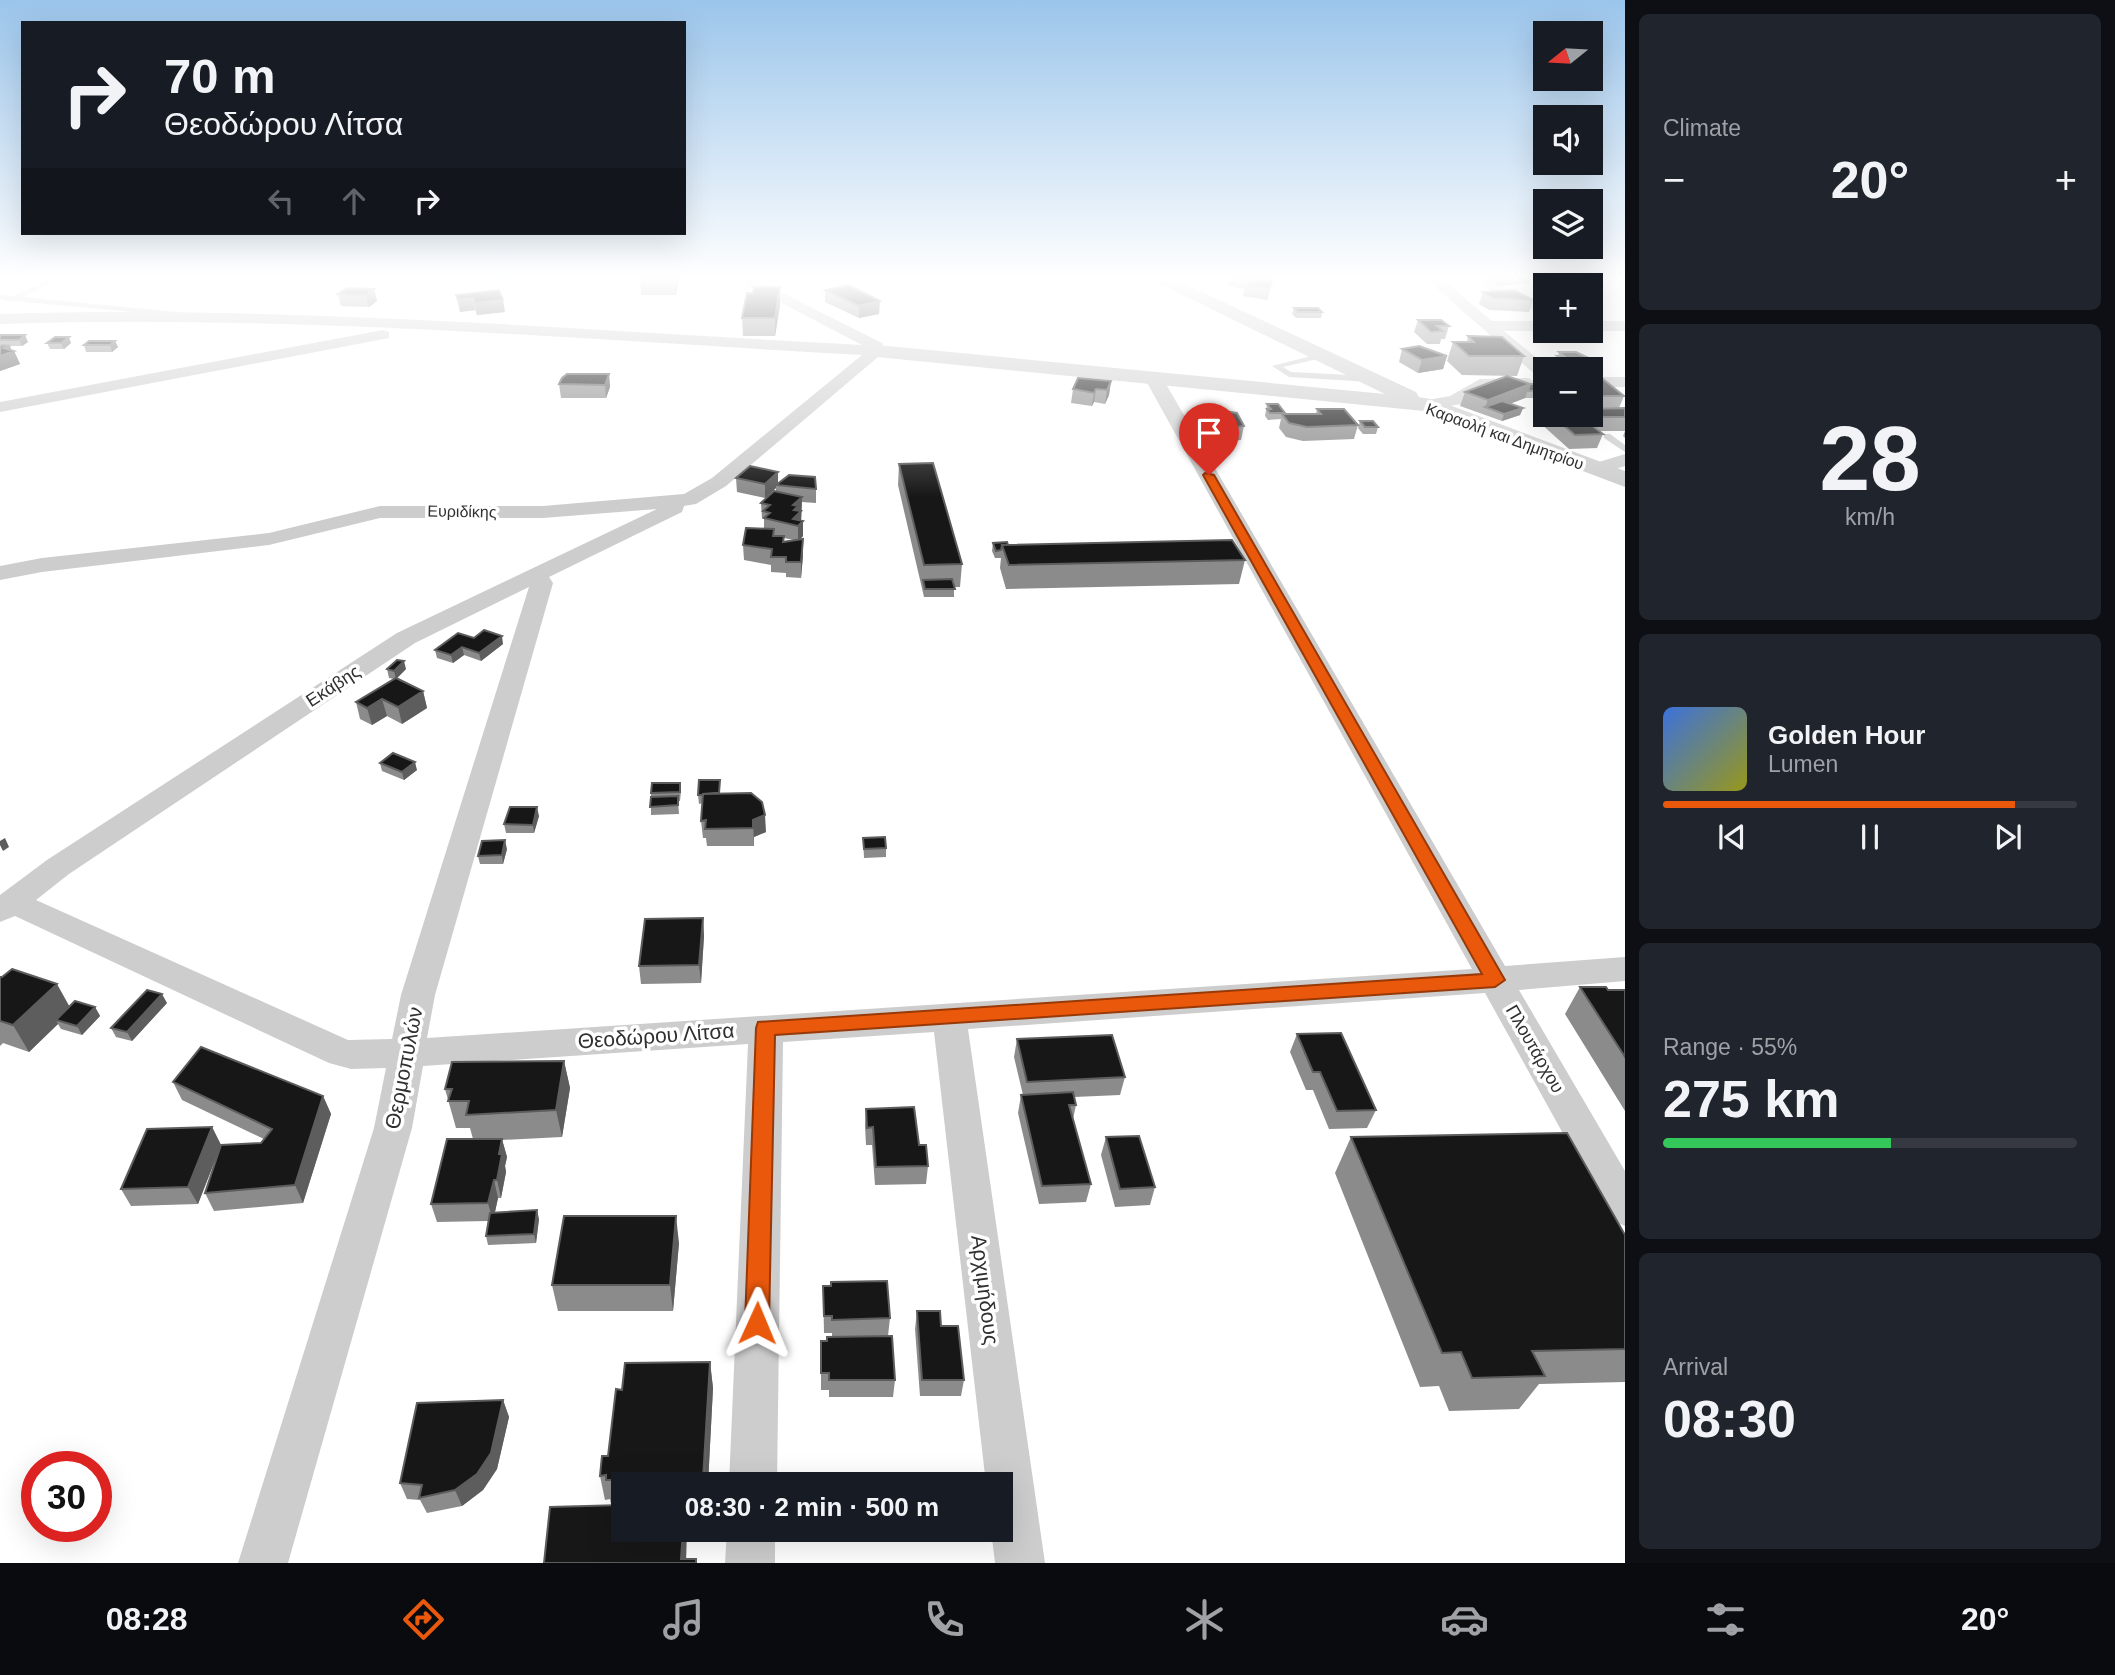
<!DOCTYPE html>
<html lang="en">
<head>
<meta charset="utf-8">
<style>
  :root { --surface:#171b24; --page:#20242c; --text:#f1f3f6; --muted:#9ea1a6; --line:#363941; --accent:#ea580c }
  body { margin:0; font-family:Arial,sans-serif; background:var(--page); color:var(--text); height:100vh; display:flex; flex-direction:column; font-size:26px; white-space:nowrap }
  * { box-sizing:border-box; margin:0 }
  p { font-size:23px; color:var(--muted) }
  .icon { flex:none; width:38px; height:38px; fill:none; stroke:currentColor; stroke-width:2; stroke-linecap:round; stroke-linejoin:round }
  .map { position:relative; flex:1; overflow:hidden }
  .side { display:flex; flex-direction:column; gap:14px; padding:14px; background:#0d0f14; width:490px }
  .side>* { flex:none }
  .hud { position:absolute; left:21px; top:21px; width:665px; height:214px; border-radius:0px; box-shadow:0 7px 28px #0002; background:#171b24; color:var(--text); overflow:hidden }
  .needle { width:46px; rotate:252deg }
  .tools { position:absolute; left:1533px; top:21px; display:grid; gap:14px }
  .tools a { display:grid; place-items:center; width:70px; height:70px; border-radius:0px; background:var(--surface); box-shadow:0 7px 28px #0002; font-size:35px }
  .speed { position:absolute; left:21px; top:1451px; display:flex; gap:14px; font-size:35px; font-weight:700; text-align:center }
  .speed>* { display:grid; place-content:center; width:91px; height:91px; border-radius:50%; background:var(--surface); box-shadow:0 7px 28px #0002; line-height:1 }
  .speed .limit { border:10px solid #d22; background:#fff; color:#111 }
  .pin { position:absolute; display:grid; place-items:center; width:60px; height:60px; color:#fff; margin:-72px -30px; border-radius:50% 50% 50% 0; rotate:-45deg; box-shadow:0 0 7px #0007 }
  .pin .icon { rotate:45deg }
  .me { position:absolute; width:77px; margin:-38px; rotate:1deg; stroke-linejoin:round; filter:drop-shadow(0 0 5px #0008) }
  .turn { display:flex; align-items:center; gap:24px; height:147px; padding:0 28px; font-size:32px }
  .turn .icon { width:91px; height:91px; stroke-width:2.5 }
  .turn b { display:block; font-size:49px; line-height:60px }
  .lanes { display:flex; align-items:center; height:66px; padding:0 28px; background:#0003; justify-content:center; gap:35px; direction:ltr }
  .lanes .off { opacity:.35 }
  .big { font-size:52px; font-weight:600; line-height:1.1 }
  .side .widget { flex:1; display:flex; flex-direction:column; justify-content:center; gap:10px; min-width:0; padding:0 24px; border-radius:10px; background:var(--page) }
  .side .dial { align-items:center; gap:0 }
  .dial b { font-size:91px; line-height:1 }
  .song { display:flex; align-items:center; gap:21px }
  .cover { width:84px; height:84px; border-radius:10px; background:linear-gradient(135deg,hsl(220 70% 55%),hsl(60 70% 35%)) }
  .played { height:7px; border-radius:4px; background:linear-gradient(90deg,var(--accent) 85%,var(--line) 85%) }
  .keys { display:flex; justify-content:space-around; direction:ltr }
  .heat { display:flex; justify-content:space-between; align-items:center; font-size:38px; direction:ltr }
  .charge { height:10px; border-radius:5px; background:linear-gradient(90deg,#34c759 55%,var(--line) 0) }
  .trip { position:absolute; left:611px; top:1472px; width:402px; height:70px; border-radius:0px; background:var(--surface); box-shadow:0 7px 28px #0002; font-weight:600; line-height:70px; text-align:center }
  .menu { display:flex; height:112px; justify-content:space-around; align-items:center; background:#090b0e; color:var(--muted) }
  .menu .icon { width:49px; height:49px }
  .menu .current { color:var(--accent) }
  .menu b { font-size:32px; color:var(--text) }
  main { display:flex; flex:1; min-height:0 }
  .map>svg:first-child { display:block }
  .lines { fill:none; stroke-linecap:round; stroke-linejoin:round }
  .service { fill:#cdcdcd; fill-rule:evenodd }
  .minor { fill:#cdcdcd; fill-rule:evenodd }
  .tertiary { fill:#cdcdcd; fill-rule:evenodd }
  .wall { fill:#8b8b8b; fill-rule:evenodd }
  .shaded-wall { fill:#5d5d5d }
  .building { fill:#171717; stroke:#5d5d5d; stroke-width:2 }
  .route { fill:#ea580c; stroke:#983908; stroke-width:2 }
  .labels { text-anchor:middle; stroke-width:7; stroke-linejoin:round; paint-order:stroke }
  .far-street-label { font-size:16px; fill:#303030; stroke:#fff }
  .street-label { font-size:18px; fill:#303030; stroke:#fff }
  .near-street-label { font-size:21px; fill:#303030; stroke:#fff }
</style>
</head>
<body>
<main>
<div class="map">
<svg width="1625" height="1563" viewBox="0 0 1625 1563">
  <rect width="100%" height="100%" fill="#fff"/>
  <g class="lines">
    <path class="service" d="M52 278H61L23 297 186 313 190 315 186 317 15 301 10 302 0 299V295L13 296Z
      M1323 353H1326V357L1283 367 1291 372 1370 376 1374 379 1370 382 1289 377 1272 366Z
      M1604 434H1610L1625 445V452L1604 438Z"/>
    <path class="minor" d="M734 278H753L882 343 885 351 726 486 696 504 684 506 682 512 549 577 553 583 435 995 427 1038 1472 969 1145 379 1154 374 1163 379 1505 966 1625 957V981L1519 990 1625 1171V1226L1611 1220 1485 993 968 1029 1045 1563H995L991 1530H1001V1484H986L934 1032 783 1042 777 1484H729L748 1044 423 1066 412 1128 288 1563H238L374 1128 386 1068 351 1069 329 1063 15 916 0 922V895L47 860 397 633 657 509 543 518H380L269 545 42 572 0 580V566L42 558 269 533 380 506H543L684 494 712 478 862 355C575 339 287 314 0 324V314C288 305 575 330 862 345ZM529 587 401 995 392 1039 348 1040 36 900 69 874 415 643Z
      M1425 278H1441L1492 321H1545V331H1504L1550 369H1545V379L1539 378Z
      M1465 278H1484L1545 306V316Z
      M1591 321H1625V331H1591Z
      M383 330 389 332V338L0 412V402Z
      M1591 377H1625V387H1591Z
      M1528 378 1537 383 1534 387 1484 389 1461 404 1428 410 1419 405 1422 401 1450 396 1480 379Z
      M1625 454V466L1596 475 1586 469 1589 465Z
      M727 1530H775V1563H725Z"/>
    <path class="tertiary" d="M1148 278H1172L1416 392 1419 397 1436 400 1625 471V487L1424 411 877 357 867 351 877 345 1385 394Z"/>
  </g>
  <path class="wall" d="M640 278H679L676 295H641Z
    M1229 278H1267L1270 291 1267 300 1243 296 1244 289 1228 286Z
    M1476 278H1531L1530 283 1496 286 1485 281 1486 279H1478Z
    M374 289 377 301 369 307 341 306 338 294Z
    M825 290 879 314 859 318 825 302Z
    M1483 292 1533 300 1529 312 1489 310 1479 304Z
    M456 295 505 312 477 315 475 310 460 312Z
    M780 305 775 336H743L742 318Z
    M1294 308 1322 312 1321 318H1296L1292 314Z
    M1418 320 1449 326 1445 339H1441L1440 344H1427L1414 332Z
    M0 335 28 342 22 346H10L11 350 14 351 20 364 0 371Z
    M1468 336 1524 356 1517 376 1462 375 1447 361 1453 342H1467Z
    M115 341 118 347 112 352H86L84 345Z
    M47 343H71L64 349H50Z
    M1402 349 1447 356 1443 369 1418 373 1399 362Z
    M1559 352 1595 361 1591 371V369H1553Z
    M609 374 610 387 606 398H561L559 384Z
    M1591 379 1624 396 1619 408H1625V438L1623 436 1625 431H1599L1603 434 1597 448 1569 449 1539 422 1544 408H1545V415H1578L1580 416V415H1591Z
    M1111 381 1109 395 1105 404 1094 402 1092 406 1071 403 1073 389Z
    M1541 391 1539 398H1525L1510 404 1523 408 1520 415 1502 421 1460 406 1465 392Z
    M1267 404 1285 413V414H1316L1317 409 1358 425 1354 439 1303 441 1286 437 1279 428 1281 419 1268 420 1265 416Z
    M1203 410 1244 426 1241 440 1221 442 1207 440 1201 424Z
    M1360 421 1378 427 1376 434H1363L1358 428Z
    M899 464 962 564 960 587H954V597H924L898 485Z
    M778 472V483L816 489V503L802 502 801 521H803V536L800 540 803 555 801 578 786 577V573L771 572V565L744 560 743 545 764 529V518H762L761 503 776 491V488L765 498 737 492 736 478ZM784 538 794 540 784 541Z
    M993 543 1008 545 1245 560 1239 584 1006 589 1000 568 1001 558H995L992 551Z
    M474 638 503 644 481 661 464 655 453 663 437 658 435 650Z
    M387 669H406L396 679 423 691 427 708 402 724 387 716 372 725 360 719 356 702 395 679 389 678Z
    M380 763 417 770 404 780 382 771Z
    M680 783 681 791 680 801H678L679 814 651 815V793Z
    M720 789V793L766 832 754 837V846H707L706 838H703L701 821 703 803 699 804 698 795Z
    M539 816 534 833H506L504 824Z
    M863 838 886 848V857L864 858Z
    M507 849 503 864H480L478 856Z
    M703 918 704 936 701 983 641 984 639 966Z
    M0 977 70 1007H95L100 1016 82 1035 61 1029 58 1024 29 1052 3 1043 0 1046Z
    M1580 987 1608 990H1625V1111L1565 1014Z
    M167 1003 132 1041 116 1037 111 1028Z
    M1297 1034 1376 1110 1367 1128 1329 1129 1313 1090H1306L1290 1052Z
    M1017 1039 1125 1077 1120 1095 1074 1097 1076 1105 1073 1119 1091 1184 1086 1202 1039 1204 1018 1113 1021 1095H1023L1014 1057Z
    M564 1061 570 1088 562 1137 502 1140 507 1157 505 1166 506 1172 501 1198H498L495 1212 539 1219 536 1243 488 1245 486 1236 488 1221 437 1222 431 1204 473 1139 470 1128H456L445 1089Z
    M173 1082 323 1096 331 1114 303 1203 214 1211 205 1193 264 1139 182 1100Z
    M866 1109 919 1145 928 1166 926 1184 875 1185 872 1145H866L865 1126Z
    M212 1127 221 1145 198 1204 131 1206 121 1189Z
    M1106 1137 1155 1187 1150 1205 1115 1207 1101 1155Z
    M1351 1137 1625 1235V1382L1539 1384 1519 1409 1449 1411 1439 1386 1420 1387 1335 1173Z
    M679 1243 673 1311H558L552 1285Z
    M823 1286 890 1318 888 1336 849 1337 895 1380 893 1397H829V1390H821V1341H827L832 1337V1333H824Z
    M917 1311 941 1326 964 1380 961 1396H920L915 1329Z
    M710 1362 713 1388 708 1484H623V1504H611L610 1499 605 1500 600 1476 608 1456 622 1390Z
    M503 1400 509 1417 497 1469 483 1490 462 1506 427 1513 420 1500 407 1499 400 1483Z"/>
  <path class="shaded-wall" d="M674 278H679L676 295Z
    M1499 278H1531L1530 283 1496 286Z
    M780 287V305L775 336V318Z
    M374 289 377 301 369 307 366 295Z
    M473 298 475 310 460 312 458 300Z
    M503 300 505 312 477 315 475 303Z
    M880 301 879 314 859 318V306Z
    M25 335 28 342 22 346 19 340Z
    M69 337 71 343 64 349 61 343Z
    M115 341 118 347 112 352 110 345Z
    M10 346 12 352 14 351 20 364 0 371V356L4 348Z
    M1447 356 1443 369 1418 373 1422 360Z
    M609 374 610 387 606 398 605 385Z
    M1111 381 1109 395 1105 404 1107 390Z
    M1530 384 1525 398 1493 410 1485 407 1488 400Z
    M1096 389 1094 402 1092 406 1094 393Z
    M1523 408 1520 415 1502 421 1504 414Z
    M778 472V485H776V488L765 498V484Z
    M802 497 801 523 803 521V536L798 541V526L793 525V505Z
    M803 539V555L801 578V562Z
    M502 636 503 644 481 661 479 653Z
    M462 647 464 655 453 663 451 655Z
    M404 661 406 669 396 679 394 671Z
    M423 691 427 708 402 724 398 707Z
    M382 699 387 716 372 725 367 708Z
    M415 762 417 770 404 780 402 772Z
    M537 807 539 816 534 833 533 825Z
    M765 815 766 832 754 837V846L753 820Z
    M5 838 9 847 3 851 0 845V841Z
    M505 840 507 849 503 864 502 855Z
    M703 918 704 936 701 983 699 965Z
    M57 984 72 1011 56 1020 58 1024 29 1052 13 1025Z
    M162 994 167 1003 132 1041 127 1032Z
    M95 1007 100 1016 82 1035 77 1026Z
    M564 1061 570 1088 562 1137 556 1110Z
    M323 1096 331 1114 303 1203 295 1185Z
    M212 1127 221 1145 198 1204 188 1187Z
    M502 1139 507 1157 505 1166 506 1172 501 1198 497 1180 499 1154Z
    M494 1180 498 1198 493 1221 488 1203Z
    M537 1210 539 1219 536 1243 534 1234Z
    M676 1216 679 1243 673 1311 670 1285Z
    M710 1362 713 1388 708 1484H704Z
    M503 1400 509 1417 497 1469 483 1490 462 1506 455 1490Z
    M683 1530H687L686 1563 681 1559Z"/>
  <path class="building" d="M1251 278H1267L1273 279 1270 288 1245 285Z
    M848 285 880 301 859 306 825 290Z
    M754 287H780L775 318H742L747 293H753Z
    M347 288 374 289 366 295 338 294Z
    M499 290 503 300 475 303 473 298 458 300 456 295Z
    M1514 290 1533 300 1493 298 1483 292Z
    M1294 308H1318L1322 312H1298Z
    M1418 320H1441L1449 326H1437L1443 331 1431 332Z
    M0 335H25L19 340H0Z
    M1468 336 1502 337 1524 356H1469L1453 342H1474Z
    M55 337H69L61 343H47Z
    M89 341H115L110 345H84Z
    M3 345 10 346 4 348 14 351 0 356V346Z
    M1419 346 1447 356 1422 360 1402 349Z
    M1559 352H1576L1595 361H1564L1557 356H1564Z
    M567 374H609L605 385 559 384 562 378Z
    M1507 376 1530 384 1488 400 1465 392Z
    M1078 378 1111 381 1107 390 1096 389 1094 393 1073 389Z
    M1591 379H1603L1624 396H1591Z
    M1529 384H1533L1541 391H1528L1530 384Z
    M1502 401 1523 408 1504 414 1485 407Z
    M1267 404H1278L1285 413H1270L1267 409H1271Z
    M1625 408V417H1593L1590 415 1591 409Z
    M1317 409H1344L1358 425 1307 427 1289 423 1282 414H1321Z
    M1203 410 1224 411 1237 413 1244 426 1224 428 1210 426Z
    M1551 415H1578L1603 434 1575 435Z
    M1360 421H1373L1378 427H1365Z
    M933 463 962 564 924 565 899 464Z
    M750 466 778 472 765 484 736 478Z
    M789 475 815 477 816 489 776 485Z
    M774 491 802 497 793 505 798 506 794 510 801 511 793 519 803 521 798 526 764 518 770 513 763 511 770 505 761 503Z
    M746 528 774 529 773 536H784L783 542 803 539 801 562H786V557H771L772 549 743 545Z
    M1232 540 1245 560 1009 565 1002 545Z
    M1007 542 1008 545H1002L1001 550 996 551 993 543Z
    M952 579 955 589H925L923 580Z
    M484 630 502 636 479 653 462 647 451 655 435 650 458 633 474 638Z
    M397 660 404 661 394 671 387 669Z
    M396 678 423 691 398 707 382 699 367 708 356 702Z
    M393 753 415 762 402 772 380 763Z
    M699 780H720L719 793 703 794V795H698Z
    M652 783H680V792L651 793Z
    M751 793 762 802 765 815 753 820V828L705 829 706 820 701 821 703 794Z
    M678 796V805L650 807 651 797Z
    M510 807H537L533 825 504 824Z
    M885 837 886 848 864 849 863 838Z
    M505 840 502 855 478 856 482 841Z
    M703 918 699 965 639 966 645 919Z
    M12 969 57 984 13 1025 0 1021V977H2Z
    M1580 987H1606L1608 990H1625V1057Z
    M147 990 162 994 127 1032 111 1028Z
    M75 1001 95 1007 77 1026 56 1020Z
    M1341 1033 1376 1110 1337 1111 1320 1072H1313L1297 1034Z
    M1112 1035 1125 1077 1027 1082 1017 1039Z
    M201 1047 323 1096 295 1185 205 1193 221 1145 261 1143 272 1129 173 1082Z
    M564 1061 556 1110 466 1115 469 1101H448L452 1089H445L452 1062Z
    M1073 1092 1076 1105H1069L1091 1184 1042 1186 1021 1095Z
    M914 1107 919 1145H926L928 1166 876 1167 873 1127 867 1128 866 1109Z
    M212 1127 188 1187 121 1189 147 1129Z
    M1567 1133 1625 1235V1349L1532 1351 1545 1376 1472 1378 1461 1352 1442 1353 1351 1137Z
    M1139 1136 1155 1187 1120 1189 1106 1137Z
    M447 1139H502L499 1154H502L497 1180H494L488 1203 431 1204Z
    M537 1210 534 1234 486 1236 490 1213Z
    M564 1216H676L670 1285H552Z
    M887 1281 890 1318 832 1320V1316H824L823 1286H831V1282Z
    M917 1311H940L941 1326H958L964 1380H922Z
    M892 1336 895 1380H829V1373H821V1341H827V1337Z
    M710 1362 703 1479 606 1480V1475L600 1476 602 1456H608L616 1389 622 1390 625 1363Z
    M503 1400 491 1453 477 1474 455 1490 419 1498 422 1485 400 1483 417 1403Z
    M623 1505V1530H683L681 1559H696V1563H544L550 1507Z"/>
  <linearGradient id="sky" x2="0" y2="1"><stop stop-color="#9bc5eb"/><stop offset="0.56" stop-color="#fff"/><stop offset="1" stop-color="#fff" stop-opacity="0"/></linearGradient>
  <rect width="1625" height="497" fill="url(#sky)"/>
  <path class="route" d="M1205 473 1214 475 1505 980 1495 987 775 1035 769 1323 766 1331 757 1335 749 1331 745 1323 756 1028 758 1022 1482 974 1203 475Z"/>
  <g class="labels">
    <g class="far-street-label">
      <text transform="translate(1505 436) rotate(20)" y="6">Καραολή και Δημητρίου</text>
      <text transform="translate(462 511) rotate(1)" y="6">Ευριδίκης</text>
    </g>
    <g class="street-label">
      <text transform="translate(333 686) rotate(-33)" y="6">Εκάβης</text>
      <text transform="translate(1535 1049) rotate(60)" y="6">Πλουτάρχου</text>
    </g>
    <g class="near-street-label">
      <text transform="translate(656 1036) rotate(-4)" y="7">Θεοδώρου Λίτσα</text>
      <text transform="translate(404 1068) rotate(-79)" y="7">Θερμοπυλών</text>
      <text transform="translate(985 1290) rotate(83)" y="7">Αρχιμήδους</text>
    </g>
  </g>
</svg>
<div class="tools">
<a><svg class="needle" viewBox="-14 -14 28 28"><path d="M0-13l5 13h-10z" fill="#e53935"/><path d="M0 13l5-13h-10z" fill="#9ea1a6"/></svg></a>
<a><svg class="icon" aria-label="sound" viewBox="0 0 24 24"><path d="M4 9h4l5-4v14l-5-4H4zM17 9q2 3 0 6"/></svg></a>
<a><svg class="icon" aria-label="layers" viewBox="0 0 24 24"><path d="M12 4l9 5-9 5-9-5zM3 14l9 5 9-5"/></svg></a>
<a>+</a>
<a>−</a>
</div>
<div class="speed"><div class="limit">30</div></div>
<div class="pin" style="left:1209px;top:475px;background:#d93025"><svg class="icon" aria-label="arrive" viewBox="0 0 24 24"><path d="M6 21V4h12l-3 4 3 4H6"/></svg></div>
<svg class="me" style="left:757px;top:1323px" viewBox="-20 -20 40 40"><path d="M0-17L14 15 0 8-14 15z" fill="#ea580c" stroke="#fff" stroke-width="4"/></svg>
<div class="trip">08:30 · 2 min · 500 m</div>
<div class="hud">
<div class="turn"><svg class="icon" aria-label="right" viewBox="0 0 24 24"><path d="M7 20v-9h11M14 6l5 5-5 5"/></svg><div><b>70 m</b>Θεοδώρου Λίτσα</div></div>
<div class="lanes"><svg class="icon off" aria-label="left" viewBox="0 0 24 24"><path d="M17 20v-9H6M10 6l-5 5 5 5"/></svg><svg class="icon off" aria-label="ahead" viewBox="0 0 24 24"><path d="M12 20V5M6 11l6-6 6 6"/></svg><svg class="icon" aria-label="right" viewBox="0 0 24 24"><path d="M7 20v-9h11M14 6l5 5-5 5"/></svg></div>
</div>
</div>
<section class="side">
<div class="widget"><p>Climate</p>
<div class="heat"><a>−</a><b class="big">20°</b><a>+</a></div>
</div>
<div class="widget dial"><b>28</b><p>km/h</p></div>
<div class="widget">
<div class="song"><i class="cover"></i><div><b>Golden Hour</b><p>Lumen</p></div></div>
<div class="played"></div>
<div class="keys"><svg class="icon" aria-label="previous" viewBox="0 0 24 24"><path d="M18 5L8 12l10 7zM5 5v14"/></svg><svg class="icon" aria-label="pause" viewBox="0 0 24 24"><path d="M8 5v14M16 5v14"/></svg><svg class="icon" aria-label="next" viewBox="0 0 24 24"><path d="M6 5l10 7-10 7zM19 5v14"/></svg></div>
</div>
<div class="widget"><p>Range · 55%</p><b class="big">275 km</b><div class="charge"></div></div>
<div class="widget"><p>Arrival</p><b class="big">08:30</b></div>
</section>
</main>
<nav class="menu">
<b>08:28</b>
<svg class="icon current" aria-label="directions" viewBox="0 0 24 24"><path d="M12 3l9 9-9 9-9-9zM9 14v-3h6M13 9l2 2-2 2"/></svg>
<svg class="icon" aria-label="music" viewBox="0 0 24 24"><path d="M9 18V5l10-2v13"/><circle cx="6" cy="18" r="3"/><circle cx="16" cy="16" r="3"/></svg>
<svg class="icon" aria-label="phone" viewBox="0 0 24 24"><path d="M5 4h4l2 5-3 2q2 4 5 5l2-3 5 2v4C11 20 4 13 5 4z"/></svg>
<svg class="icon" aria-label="climate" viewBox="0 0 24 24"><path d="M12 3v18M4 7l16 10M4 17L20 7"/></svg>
<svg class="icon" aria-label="car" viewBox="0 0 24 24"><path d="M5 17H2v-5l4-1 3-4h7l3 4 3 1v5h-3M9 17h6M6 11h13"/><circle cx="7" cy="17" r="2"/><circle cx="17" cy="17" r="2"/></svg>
<svg class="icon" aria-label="filters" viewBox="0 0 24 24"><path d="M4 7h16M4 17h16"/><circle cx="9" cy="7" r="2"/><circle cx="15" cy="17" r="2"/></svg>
<b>20°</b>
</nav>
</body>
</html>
